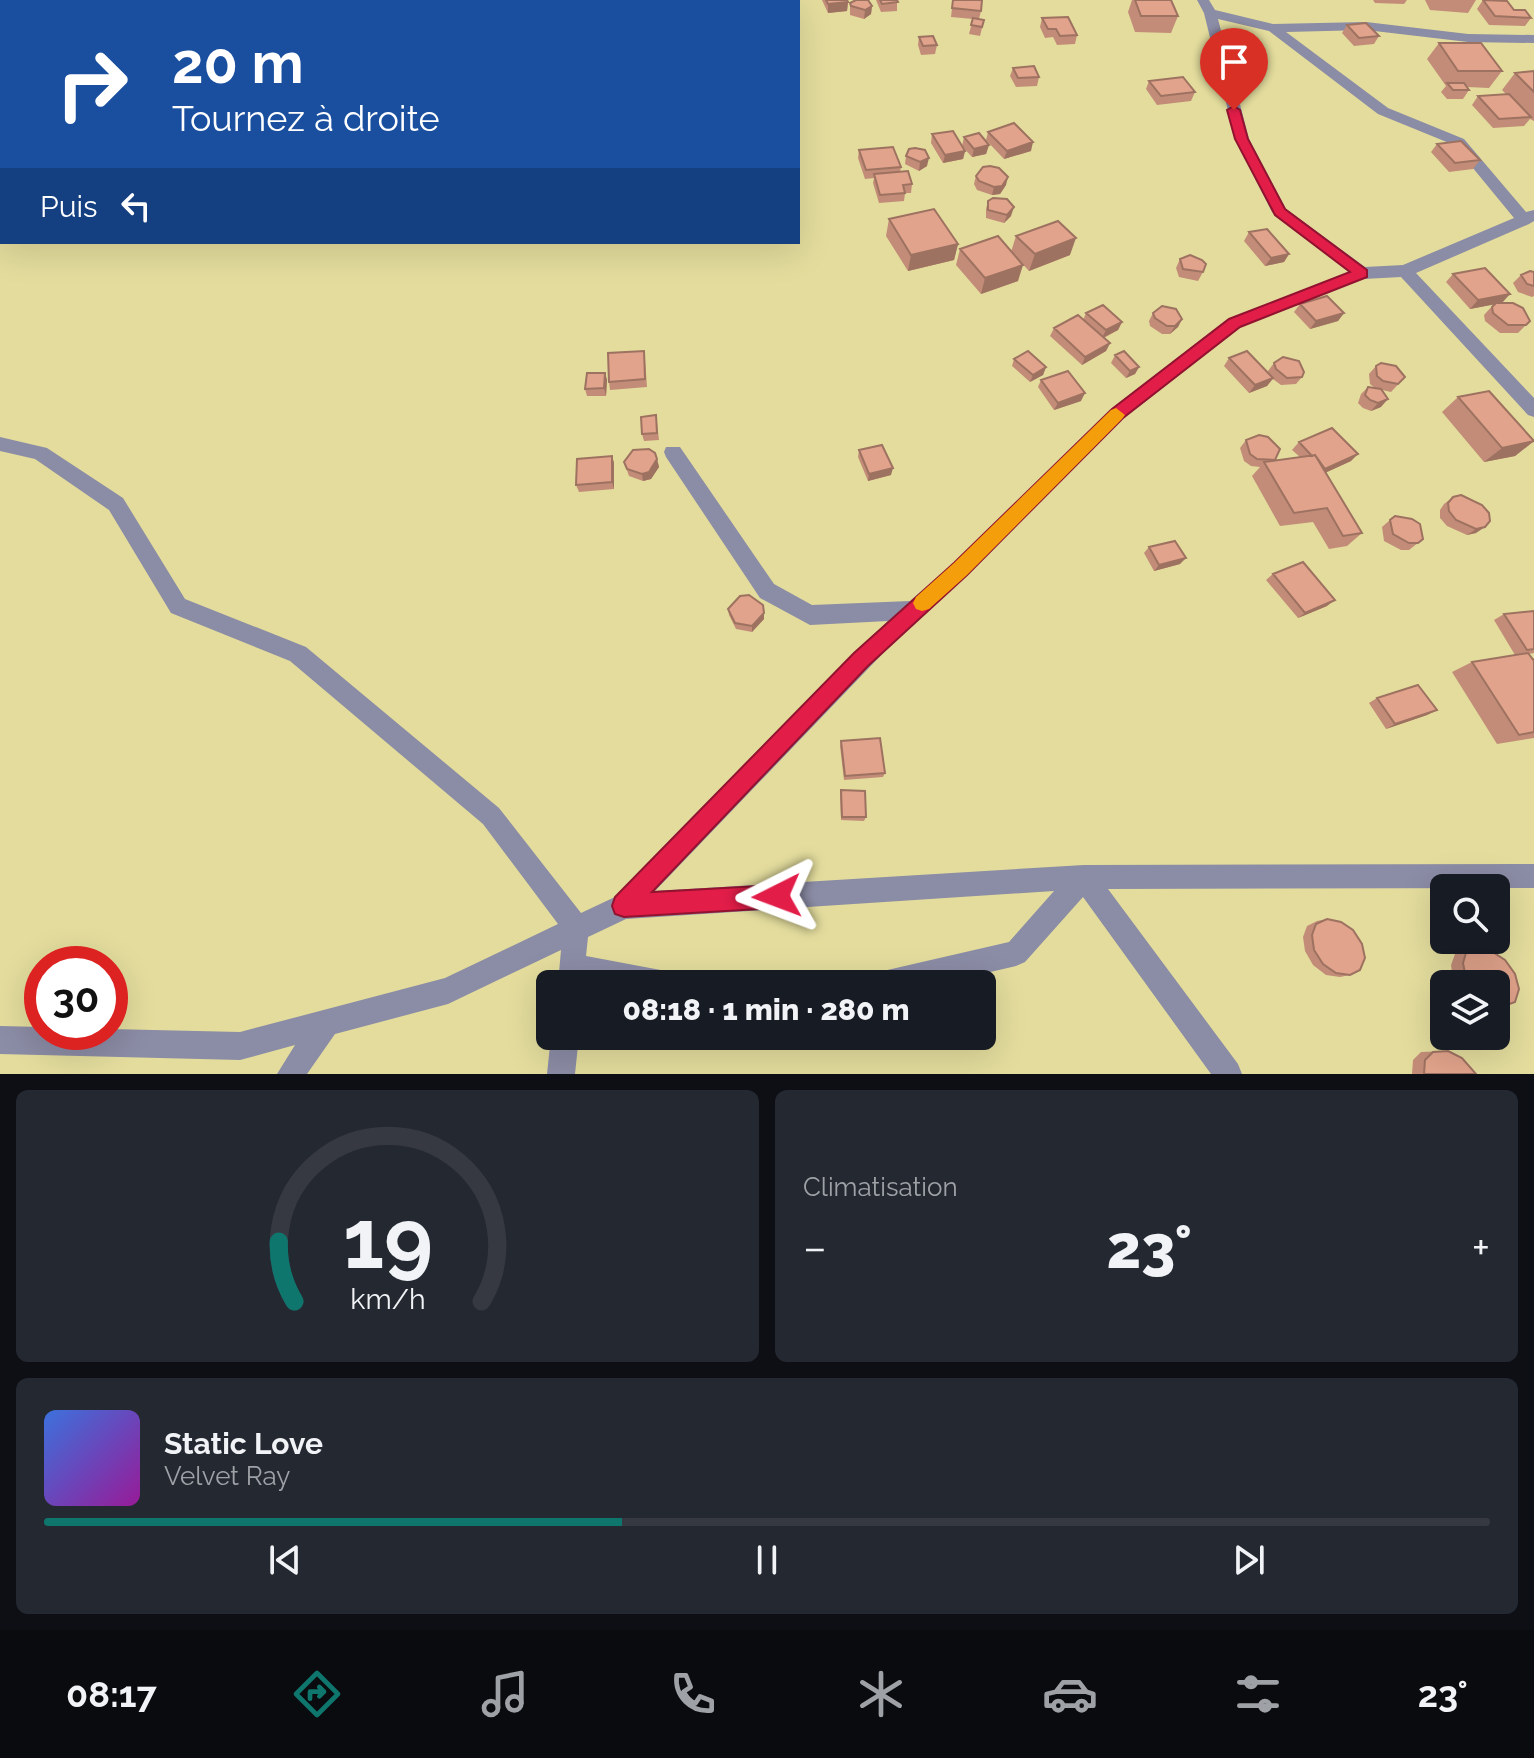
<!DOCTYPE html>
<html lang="fr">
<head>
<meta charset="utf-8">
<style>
  :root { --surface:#171b24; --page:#242831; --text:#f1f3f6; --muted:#9ea1a6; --line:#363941; --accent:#0f766e }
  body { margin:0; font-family:Raleway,sans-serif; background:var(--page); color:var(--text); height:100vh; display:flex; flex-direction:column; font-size:30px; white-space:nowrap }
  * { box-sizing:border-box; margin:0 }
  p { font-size:26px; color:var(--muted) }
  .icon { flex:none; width:44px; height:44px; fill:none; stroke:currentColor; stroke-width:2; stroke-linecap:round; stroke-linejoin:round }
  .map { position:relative; height:1074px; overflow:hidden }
  .sheet { display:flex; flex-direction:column; gap:16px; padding:16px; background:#0d0f14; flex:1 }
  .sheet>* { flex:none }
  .banner { position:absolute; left:0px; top:0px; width:800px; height:244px; box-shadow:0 8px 32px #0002; background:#1a4fa0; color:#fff; overflow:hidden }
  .controls { position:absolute; left:1430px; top:874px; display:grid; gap:16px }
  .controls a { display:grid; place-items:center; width:80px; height:80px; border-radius:12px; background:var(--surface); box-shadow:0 8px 32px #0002; font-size:40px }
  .speed { position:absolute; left:24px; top:946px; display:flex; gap:16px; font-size:40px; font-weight:700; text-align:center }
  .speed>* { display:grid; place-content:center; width:104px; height:104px; border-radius:50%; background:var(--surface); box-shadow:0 8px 32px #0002; line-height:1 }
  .speed .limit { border:12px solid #d22; background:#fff; color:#111 }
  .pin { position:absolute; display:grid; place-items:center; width:68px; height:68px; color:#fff; margin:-82px -34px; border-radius:50% 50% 50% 0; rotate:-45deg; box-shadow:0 0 8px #0007 }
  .pin .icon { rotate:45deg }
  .me { position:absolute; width:88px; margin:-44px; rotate:267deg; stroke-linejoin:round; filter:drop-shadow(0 0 6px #0008) }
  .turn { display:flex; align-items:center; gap:28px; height:168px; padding:0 40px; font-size:36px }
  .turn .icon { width:104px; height:104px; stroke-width:2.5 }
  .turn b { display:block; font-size:56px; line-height:68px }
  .then { display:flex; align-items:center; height:76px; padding:0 40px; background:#0003; gap:16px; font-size:30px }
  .big { font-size:60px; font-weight:800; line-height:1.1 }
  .sheet .widget { flex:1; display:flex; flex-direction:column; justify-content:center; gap:12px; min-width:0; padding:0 28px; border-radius:12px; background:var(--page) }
  .sheet .dial { align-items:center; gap:0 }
  .dial svg { height:208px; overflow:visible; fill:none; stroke:var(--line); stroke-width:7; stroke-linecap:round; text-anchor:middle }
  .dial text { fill:var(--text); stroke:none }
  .song { display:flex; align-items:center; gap:24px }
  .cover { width:96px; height:96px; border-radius:12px; background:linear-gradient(135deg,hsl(220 70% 55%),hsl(300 70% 35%)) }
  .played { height:8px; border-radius:4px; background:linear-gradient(90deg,var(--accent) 40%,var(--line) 40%) }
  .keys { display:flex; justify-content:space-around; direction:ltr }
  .heat { display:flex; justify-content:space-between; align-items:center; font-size:44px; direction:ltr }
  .sheet .tiles { flex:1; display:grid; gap:16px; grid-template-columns:1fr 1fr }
  .widget:last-child { grid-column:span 2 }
  .trip { position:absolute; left:536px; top:970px; width:460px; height:80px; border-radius:12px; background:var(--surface); box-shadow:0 8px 32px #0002; font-weight:800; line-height:80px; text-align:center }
  .tab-bar { display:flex; height:128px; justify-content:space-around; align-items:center; background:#090b0e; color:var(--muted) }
  .tab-bar .icon { width:56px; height:56px }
  .tab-bar .active { color:var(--accent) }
  .tab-bar b { font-size:36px; color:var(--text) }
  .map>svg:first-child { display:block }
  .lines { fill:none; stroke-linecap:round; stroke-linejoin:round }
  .minor { fill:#8b8ca5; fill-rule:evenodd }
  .major { fill:#4c4c77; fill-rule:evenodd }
  .wall { fill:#c28c78 }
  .shaded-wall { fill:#9e7261 }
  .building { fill:#e1a38b; stroke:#9e7261; stroke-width:2 }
  .route { fill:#e11d48; stroke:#92132f; stroke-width:2 }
  .slow { fill:#f59e0b }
</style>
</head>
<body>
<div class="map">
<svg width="1534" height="1074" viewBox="0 0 1534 1074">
  <rect width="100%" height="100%" fill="#e3dc9d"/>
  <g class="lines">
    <path class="minor" d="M1197 0H1209L1215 10 1273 24 1366 22 1468 34 1534 35V43L1468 42 1366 30 1286 32 1388 108 1464 139 1526 212 1534 210V221L1529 224 1416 273 1534 398V417L1528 415 1401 277 1364 279 1240 327 1123 419 968 575 888 648 655 891 1084 865 1534 864V888L1108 889 1238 1064 1242 1074H1211L1083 897 1025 962 1016 966 939 984H870L874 975 883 971 1009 942 1054 891 626 919 588 937 586 956 666 971 675 975 679 984 584 981V984H558L561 950 448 1004 335 1034 307 1074H277L295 1045 240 1060 0 1054V1026L42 1027V1032H110V1029L240 1032 445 978 558 924 483 824 290 661 171 613 109 510 35 459 0 451V437L47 448 123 498 185 599 306 647 499 808 581 913 615 897 888 621 810 625 760 598 666 457 664 452 666 447H680L774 584 812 605 910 601 954 563 1111 409 1228 319 1349 272 1272 212 1235 139 1204 13ZM1218 19 1269 31 1378 114 1454 145 1514 218 1403 265 1365 267 1286 209 1249 139Z
      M551 1036H579L575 1074H547Z"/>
    <path class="major" d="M451 0H468L450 2Z
      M2 171V181L0 182V172Z"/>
  </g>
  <path class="wall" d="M822 0H847L848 2 847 11 828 13Z
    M876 0H897V11L881 12Z
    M953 0 981 11 979 19 984 20 980 36 969 34 973 19 951 17Z
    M1132 0H1171L1178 16 1171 33 1135 32 1128 12Z
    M1373 0H1407L1404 4 1375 3Z
    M1425 0H1476L1468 13 1430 10Z
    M1483 0 1514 10 1531 18 1525 26 1489 25 1477 9Z
    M850 3 872 6 871 14 864 19 850 15Z
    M1042 18 1077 35 1075 44 1057 45 1053 37 1045 38 1040 27Z
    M1347 25 1379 36 1374 44 1354 46 1342 33Z
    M919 37 937 45 935 54 921 55 918 45Z
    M1439 43 1502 71 1489 88 1467 87 1469 90 1463 99H1447L1441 92 1446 86 1427 59Z
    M1013 68 1039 77 1037 86 1016 87 1010 76Z
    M1534 71V121L1530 119 1524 126 1493 128 1472 105 1478 96 1507 95 1502 90 1515 73Z
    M1149 81 1195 92 1191 101 1157 105 1146 89Z
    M988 132 1031 151 1004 159 986 140Z
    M932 134 962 146 964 137 989 145 986 154 972 157 962 146 965 151 963 159 943 163 931 143Z
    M1437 144 1480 160 1473 169 1449 172 1431 152Z
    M859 150 901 167 900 172 912 184 911 193H905L904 201 879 203 873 183 874 178 865 179 858 158Z
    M906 156 927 166 919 171 905 164Z
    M976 176 1006 185 1000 194 992 195 977 190 974 184Z
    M988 201 1011 216 1004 223 986 218V209Z
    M889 219 958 244 954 260 908 271 886 236Z
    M1249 232 1289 254 1284 262 1265 266 1244 241Z
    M1016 236 1070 255 1029 271 1020 261 1018 281 981 294 956 265 960 249 1011 252Z
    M1180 259 1203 272 1198 281 1179 277 1176 268Z
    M1534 272V296L1532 297 1518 292 1513 283 1521 275Z
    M1453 274 1501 303 1530 321 1518 333H1500L1485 321 1484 315 1494 304 1470 309 1446 282Z
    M1300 304 1344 313 1338 321 1310 329 1294 312Z
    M1086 313 1122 322 1118 330 1104 338 1110 343 1106 351 1082 365 1050 336 1054 328 1083 320Z
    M1153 313 1182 319 1178 327 1170 334H1162L1150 326 1149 321Z
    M1115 355 1139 367 1135 374 1126 378 1111 363Z
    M1229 358 1269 374 1268 371 1274 363 1302 377 1296 384 1281 385 1273 379 1267 386 1249 393 1224 366Z
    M645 359 647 387 610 390 609 382Z
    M1014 359 1046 367 1043 375 1030 382 1012 366Z
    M1376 366 1405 377 1391 392 1382 390 1381 407 1371 411 1363 408 1358 403 1361 394 1368 387 1375 388 1370 384 1369 374Z
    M605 373 607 380 606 396H587L585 389Z
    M1041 380 1081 401 1054 410 1038 387Z
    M1458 397 1534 441 1515 456 1484 462 1442 412Z
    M657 422 659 440 644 441 642 434Z
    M1246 440 1280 449 1274 461 1300 457 1292 450 1299 442 1351 461 1325 473 1362 533 1347 546 1329 549 1313 522 1280 526 1252 476 1260 467 1251 466 1244 461 1240 448Z
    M859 450 891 475 868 481 858 457Z
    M612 456 614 463V489L579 492 576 485Z
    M657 459 659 467 651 479 643 481 629 476 624 462Z
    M1453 497 1482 505 1476 533 1467 535 1447 526 1440 518V510L1444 504Z
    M1390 520 1423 539 1409 550H1401L1384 541 1382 527Z
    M1149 547 1180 564 1154 571 1144 553Z
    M1273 574 1327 606 1298 618 1266 580Z
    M728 609 764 619 752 632 736 629 729 615Z
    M1534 611V653L1529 654 1532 658H1534V738L1497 744 1452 672 1472 662 1515 655 1494 620 1504 614Z
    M1377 698 1437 710 1427 715 1386 729 1369 703Z
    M841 741 885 773 883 777 844 780 840 746Z
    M841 790 866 817 864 821 841 820 840 794Z
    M1327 919 1350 975 1340 977 1326 975 1313 965 1305 951 1303 937 1307 926 1317 921Z
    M1478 948 1491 951 1505 960 1515 974 1519 989 1515 1002 1504 1006H1496V984H1456L1453 980 1451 965 1455 954 1466 950Z
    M1448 1051 1476 1074H1412L1413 1060 1421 1052Z"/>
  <path class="shaded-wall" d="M848 2 847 11 828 13V4Z
    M872 6 871 14 864 19 865 10Z
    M1033 142 1031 151 1004 159 1007 151Z
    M989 145 986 154 972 157 974 149Z
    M965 151 963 159 943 163 945 155Z
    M929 158 927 166 919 171 920 162Z
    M1008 177 1006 185 1000 194 992 195 994 187Z
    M1014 207 1011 216 1004 223 1007 215Z
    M1076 238 1070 255 1029 271 1035 254Z
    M958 244 954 260 908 271 911 255Z
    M1289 254 1284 262 1265 266 1271 258Z
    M1023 265 1018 281 981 294 985 278Z
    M1510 294 1502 303 1470 309 1478 300Z
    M1344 313 1338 321 1310 329 1316 321Z
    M1182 319 1178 327 1170 334 1175 326Z
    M1122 322 1118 330 1102 338 1106 330Z
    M1110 343 1106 351 1082 365 1085 357Z
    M1046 367 1043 375 1030 382 1033 375Z
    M1139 367 1135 374 1126 378 1130 371Z
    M605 373 607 380 606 396 604 388Z
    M1273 378 1267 386 1249 393 1255 385Z
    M1085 393 1081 401 1054 410 1058 403Z
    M1388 399 1381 407 1371 411 1378 403Z
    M1534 441 1515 456 1484 462 1502 448Z
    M1358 454 1351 461 1318 476 1325 469Z
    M612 456 614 463V489L612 482Z
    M657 459 659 467 651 479 643 481 642 474Z
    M893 468 891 475 868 481 869 474Z
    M1485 527 1476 533 1467 535 1476 529Z
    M1186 558 1180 564 1154 571 1159 565Z
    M1335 600 1327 606 1298 618 1305 613Z
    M764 613V619L752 632V626Z
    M1437 710 1427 715 1386 729 1395 724Z"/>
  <path class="building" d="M826 0H847L848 2 828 4Z
    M856 0H868L872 6 865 10 851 6 850 3Z
    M880 0H897L898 2 882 4Z
    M953 0H982L981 11 952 8Z
    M1135 0H1171L1178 16H1141Z
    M1483 0 1507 1 1514 10H1525L1531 18 1495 16Z
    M1068 17 1077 35 1060 36 1056 29H1048L1042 18Z
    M973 18 984 20 982 27 971 25Z
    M1366 23 1379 36 1359 38 1347 25Z
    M933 36 937 45 923 46 919 37Z
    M1439 43H1481L1502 71H1458Z
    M1034 66 1039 77 1018 78 1013 68Z
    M1534 71V92L1515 73Z
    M1183 77 1195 92 1161 96 1149 81Z
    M1447 83H1464L1469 90H1453Z
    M1509 94 1531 117 1499 119 1478 96Z
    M1014 123 1033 142 1007 151 988 132Z
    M953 131 965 151 945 155 932 134Z
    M979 133 989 145 974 149 964 137Z
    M1461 141 1480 160 1455 163 1437 144Z
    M893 147 901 167 866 170 859 150Z
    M915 148 925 150 929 158 920 162 906 156 909 149Z
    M990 166 999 168 1008 177 1002 186 994 187 979 181 976 176 983 167Z
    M908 171 912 184 903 185 905 193 880 195 874 174Z
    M993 198 1007 199 1014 207 1007 215 988 210V201Z
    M934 209 958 244 911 255 889 219Z
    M1058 221 1076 238 1035 254 1016 236Z
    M1267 229 1289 254 1271 258 1249 232Z
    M998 236 1023 265 985 278 960 249Z
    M1190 255 1202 260 1206 264 1203 272 1183 269 1180 259Z
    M1485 268 1510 294 1478 300 1453 274Z
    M1530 271 1534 272V286L1527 284 1521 275Z
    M1327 296 1344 313 1316 321 1300 304Z
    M1496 303H1513L1523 308 1530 321 1526 325H1508L1493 313 1492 307Z
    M1103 305 1122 322 1106 330 1086 313Z
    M1162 306 1176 309 1182 319 1175 326H1167L1155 318 1153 313Z
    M1078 315 1110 343 1085 357 1054 328Z
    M644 351 645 379 609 382 608 353Z
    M1028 351 1046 367 1033 375 1014 359Z
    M1124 351 1139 367 1130 371 1115 355Z
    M1247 351 1273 378 1255 385 1229 358Z
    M1283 357 1299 361 1304 372 1302 377 1287 378 1276 369 1274 363Z
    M1381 363 1396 366 1405 377 1398 384 1383 381 1377 376 1376 366Z
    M1068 371 1085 393 1058 403 1041 380Z
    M587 373H605L604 388 585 389Z
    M1368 387 1381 389 1388 399 1378 403 1370 400 1365 395Z
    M1489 391 1534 441 1502 448 1458 397Z
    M656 415 657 433 642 434 641 417Z
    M1332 428 1358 454 1325 469 1315 455 1312 456 1299 442Z
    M1259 435 1268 437 1280 449 1275 460 1257 459 1250 454 1246 440Z
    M882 445 893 468 869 474 859 450Z
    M649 449 655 453 657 459 649 472 642 474 627 469 624 462 633 450Z
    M1315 455 1362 533 1343 536 1327 508 1294 513 1264 462Z
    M612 456V482L576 485 577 459Z
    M1461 495 1482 505 1489 513 1490 521 1485 527 1476 529 1456 520 1449 511 1448 503 1453 497Z
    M1395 516 1412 519 1420 524 1423 539 1418 543H1409L1393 534 1390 520Z
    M1175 541 1186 558 1159 565 1149 547Z
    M1303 562 1335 600 1305 613 1273 574Z
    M749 595 763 605 764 613 752 626 735 623 728 609 740 596Z
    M1534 611V649L1527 650 1504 614Z
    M1528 653 1534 661V732L1519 735 1472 662Z
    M1418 685 1437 710 1395 724 1377 698Z
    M880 738 885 773 845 776 841 741Z
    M841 790 865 791 866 817H842Z
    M1327 919 1341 922 1353 930 1362 944 1365 958 1360 970 1350 975 1336 973 1323 964 1314 950 1312 935 1316 924Z
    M1478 948 1491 951 1505 960 1515 974 1519 989 1515 1002 1504 1006 1496 1004V984H1469L1466 978 1463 963 1466 953Z
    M1448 1051 1462 1058 1476 1074H1424L1425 1060 1433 1052Z"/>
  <path class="route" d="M1234 106 1240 110 1248 139 1285 209 1367 270V277L1240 327 1123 418 967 575 868 666 652 892 777 885 785 888 789 896 785 904 777 908 624 917 615 914 612 906 615 897 854 653 954 563 1112 409 1229 319 1350 272 1275 215 1235 139 1227 110Z"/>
  <path class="slow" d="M1116 408 1125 415 1122 419 967 575 929 609 922 611 916 609 913 603 916 597 954 563 1111 410Z"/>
</svg>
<div class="controls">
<a><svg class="icon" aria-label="search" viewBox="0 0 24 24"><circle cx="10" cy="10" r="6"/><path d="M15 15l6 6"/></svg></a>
<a><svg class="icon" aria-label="layers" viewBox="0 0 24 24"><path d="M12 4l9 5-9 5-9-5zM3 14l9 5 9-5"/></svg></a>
</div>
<div class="speed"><div class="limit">30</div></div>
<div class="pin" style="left:1234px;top:110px;background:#d93025"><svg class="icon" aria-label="arrive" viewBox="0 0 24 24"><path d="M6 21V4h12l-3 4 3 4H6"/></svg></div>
<svg class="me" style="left:777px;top:896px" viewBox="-20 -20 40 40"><path d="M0-17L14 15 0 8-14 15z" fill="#e11d48" stroke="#fff" stroke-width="4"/></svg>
<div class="trip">08:18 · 1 min · 280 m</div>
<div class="banner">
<div class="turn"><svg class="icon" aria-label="right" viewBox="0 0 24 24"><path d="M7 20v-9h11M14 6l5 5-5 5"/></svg><div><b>20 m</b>Tournez à droite</div></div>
<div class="then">Puis<svg class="icon" aria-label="left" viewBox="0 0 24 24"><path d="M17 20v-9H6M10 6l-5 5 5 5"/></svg></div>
</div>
</div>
<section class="sheet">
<div class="tiles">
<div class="widget dial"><svg viewBox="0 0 100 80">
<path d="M14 69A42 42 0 1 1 86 69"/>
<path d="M14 69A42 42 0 0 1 8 46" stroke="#0f766e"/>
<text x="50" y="56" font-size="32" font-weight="700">19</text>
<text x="50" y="72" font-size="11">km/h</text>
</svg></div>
<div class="widget"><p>Climatisation</p>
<div class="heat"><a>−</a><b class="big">23°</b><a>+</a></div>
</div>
<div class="widget">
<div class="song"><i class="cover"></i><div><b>Static Love</b><p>Velvet Ray</p></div></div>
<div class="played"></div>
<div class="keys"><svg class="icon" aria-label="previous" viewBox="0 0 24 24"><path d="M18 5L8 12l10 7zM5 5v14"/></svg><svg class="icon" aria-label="pause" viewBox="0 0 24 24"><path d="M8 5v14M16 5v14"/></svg><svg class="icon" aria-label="next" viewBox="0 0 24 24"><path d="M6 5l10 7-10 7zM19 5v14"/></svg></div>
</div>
</div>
</section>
<nav class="tab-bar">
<b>08:17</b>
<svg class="icon active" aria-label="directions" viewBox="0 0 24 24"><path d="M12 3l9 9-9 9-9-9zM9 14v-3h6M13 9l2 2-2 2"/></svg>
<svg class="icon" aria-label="music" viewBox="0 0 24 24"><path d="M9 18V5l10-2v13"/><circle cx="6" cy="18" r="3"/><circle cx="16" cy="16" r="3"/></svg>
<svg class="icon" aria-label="phone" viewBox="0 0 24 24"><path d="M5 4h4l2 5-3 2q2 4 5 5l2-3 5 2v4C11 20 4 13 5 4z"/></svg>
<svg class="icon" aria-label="climate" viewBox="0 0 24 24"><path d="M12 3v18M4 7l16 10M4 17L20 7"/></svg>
<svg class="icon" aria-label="car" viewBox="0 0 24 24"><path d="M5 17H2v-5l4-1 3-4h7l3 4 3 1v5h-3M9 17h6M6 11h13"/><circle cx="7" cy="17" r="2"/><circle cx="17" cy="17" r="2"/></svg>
<svg class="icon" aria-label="filters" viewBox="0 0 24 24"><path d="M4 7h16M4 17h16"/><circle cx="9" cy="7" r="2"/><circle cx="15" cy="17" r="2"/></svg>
<b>23°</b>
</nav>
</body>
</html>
